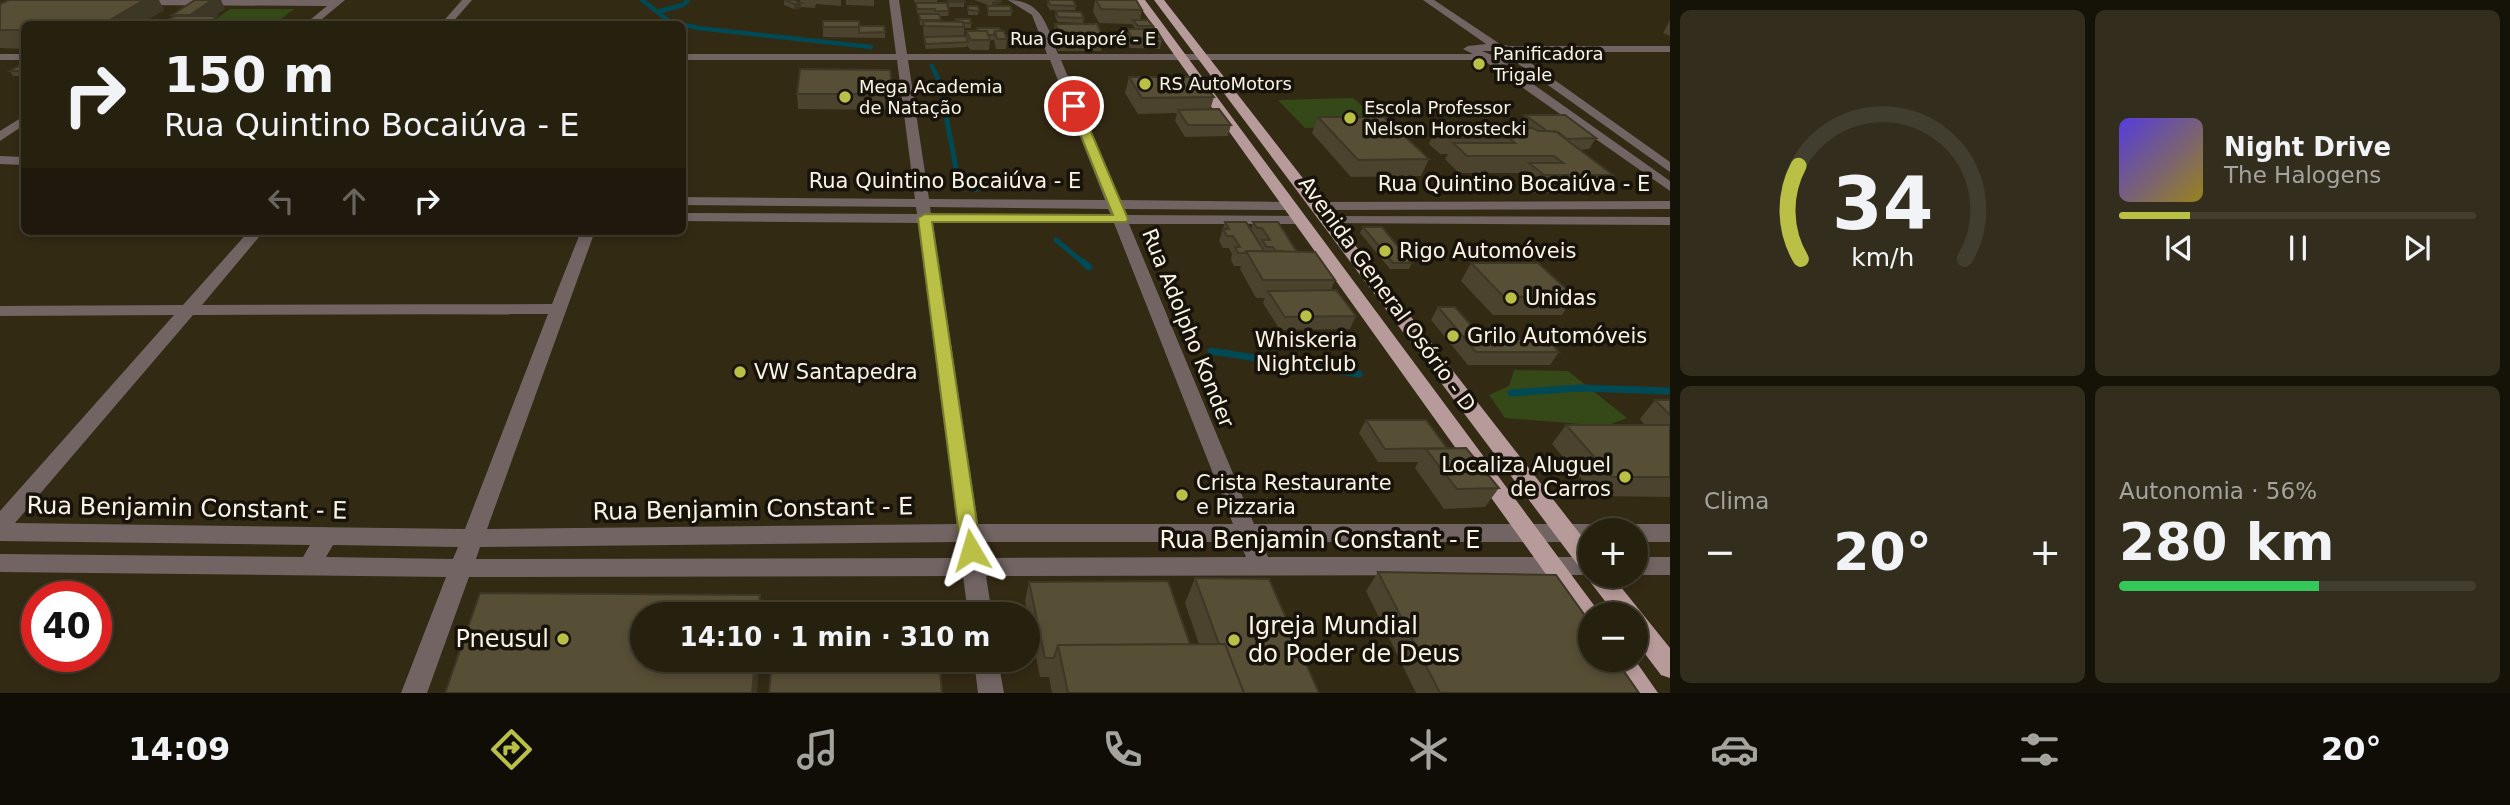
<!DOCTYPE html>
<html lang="pt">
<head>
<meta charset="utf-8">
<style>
  :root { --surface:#26200f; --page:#322d1d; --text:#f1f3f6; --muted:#a4a39e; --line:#423e2f; --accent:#bac045 }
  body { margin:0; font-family:"DejaVu Sans",sans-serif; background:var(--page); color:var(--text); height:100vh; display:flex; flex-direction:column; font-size:26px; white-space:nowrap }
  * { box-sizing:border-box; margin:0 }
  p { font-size:23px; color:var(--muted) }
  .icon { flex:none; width:38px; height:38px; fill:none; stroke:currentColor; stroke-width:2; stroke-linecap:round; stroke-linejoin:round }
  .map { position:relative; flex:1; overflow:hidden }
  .sheet { display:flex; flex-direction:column; gap:10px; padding:10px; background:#151208; width:840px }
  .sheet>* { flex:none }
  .banner { position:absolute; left:21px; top:21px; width:665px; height:214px; border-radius:10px; box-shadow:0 4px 10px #0003,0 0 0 2px var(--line); background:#26200f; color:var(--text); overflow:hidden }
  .controls { position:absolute; left:1578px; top:518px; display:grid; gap:14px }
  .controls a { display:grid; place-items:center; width:70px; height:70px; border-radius:50%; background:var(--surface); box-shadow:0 4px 10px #0003,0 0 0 2px var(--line); font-size:35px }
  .speed { position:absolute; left:21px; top:581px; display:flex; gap:14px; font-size:35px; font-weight:700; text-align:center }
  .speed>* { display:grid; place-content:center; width:91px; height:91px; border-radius:50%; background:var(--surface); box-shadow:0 4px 10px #0003,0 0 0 2px var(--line); line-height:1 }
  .speed .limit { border:10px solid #d22; background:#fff; color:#111 }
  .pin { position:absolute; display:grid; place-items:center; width:60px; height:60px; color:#fff; margin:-30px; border:4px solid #fff; border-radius:50%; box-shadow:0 2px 7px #0007 }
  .me { position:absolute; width:77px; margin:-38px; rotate:353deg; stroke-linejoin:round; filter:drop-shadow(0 0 5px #0008) }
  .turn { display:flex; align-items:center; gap:24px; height:147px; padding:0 28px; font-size:32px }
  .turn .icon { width:91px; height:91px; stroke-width:2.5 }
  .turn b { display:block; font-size:49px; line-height:60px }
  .lanes { display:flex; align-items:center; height:66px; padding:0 28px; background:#0003; justify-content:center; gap:35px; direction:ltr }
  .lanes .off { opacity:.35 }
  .big { font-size:52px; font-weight:800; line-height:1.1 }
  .sheet .card { flex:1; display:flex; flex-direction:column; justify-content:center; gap:10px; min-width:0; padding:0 24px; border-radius:10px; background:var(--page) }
  .sheet .dial { align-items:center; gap:0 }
  .dial svg { height:182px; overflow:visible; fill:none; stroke:var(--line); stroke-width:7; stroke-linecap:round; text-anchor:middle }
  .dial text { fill:var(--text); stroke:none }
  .song { display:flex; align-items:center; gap:21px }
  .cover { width:84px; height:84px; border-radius:10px; background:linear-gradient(135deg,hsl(250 70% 55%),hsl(50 70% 35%)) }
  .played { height:7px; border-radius:4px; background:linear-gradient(90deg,var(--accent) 20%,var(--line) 20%) }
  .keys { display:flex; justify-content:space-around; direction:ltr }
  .heat { display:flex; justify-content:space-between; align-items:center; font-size:38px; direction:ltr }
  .charge { height:10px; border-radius:5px; background:linear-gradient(90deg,#34c759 56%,var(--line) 0) }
  .sheet .tiles { flex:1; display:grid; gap:10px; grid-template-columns:repeat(2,1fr) }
  .trip { position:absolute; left:630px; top:602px; width:410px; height:70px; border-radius:35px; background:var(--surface); box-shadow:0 4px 10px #0003,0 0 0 2px var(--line); font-weight:800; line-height:70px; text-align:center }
  .tab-bar { display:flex; height:112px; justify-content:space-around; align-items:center; background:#0f0d06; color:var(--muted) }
  .tab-bar .icon { width:49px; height:49px }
  .tab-bar .on { color:var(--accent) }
  .tab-bar b { font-size:32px; color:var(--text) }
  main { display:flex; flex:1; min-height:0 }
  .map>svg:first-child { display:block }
  .green { fill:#354818 }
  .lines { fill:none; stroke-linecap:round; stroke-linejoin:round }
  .stream-far2 { stroke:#004a56; stroke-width:4.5 }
  .stream-far1 { stroke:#004a56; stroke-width:5 }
  .stream { stroke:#004a56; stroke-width:7 }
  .minor { fill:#716463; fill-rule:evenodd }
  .major { fill:#b79b9a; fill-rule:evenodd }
  .wall { fill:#4b432e }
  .shaded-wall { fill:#3d3726 }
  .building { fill:#574e36; stroke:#3d3726; stroke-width:2 }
  .route { fill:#bac045; stroke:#797d2d; stroke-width:2 }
  .poi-dot { fill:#bac045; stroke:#17130a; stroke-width:2.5 }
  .labels { text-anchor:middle; stroke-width:7; stroke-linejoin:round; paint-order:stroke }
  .far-street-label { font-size:18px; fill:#faf4e6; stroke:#17130a }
  .far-poi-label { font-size:18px; fill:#faf4e6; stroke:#17130a; text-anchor:start }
  .street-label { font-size:21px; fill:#faf4e6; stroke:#17130a }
  .poi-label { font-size:21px; fill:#faf4e6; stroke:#17130a; text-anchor:start }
  .near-street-label { font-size:24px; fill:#faf4e6; stroke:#17130a }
  .near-poi-label { font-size:24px; fill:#faf4e6; stroke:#17130a; text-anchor:start }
</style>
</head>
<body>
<main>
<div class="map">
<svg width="1670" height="693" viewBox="0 0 1670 693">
  <rect width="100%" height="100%" fill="#332a14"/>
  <path class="green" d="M230 9H294L276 23H210Z
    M1353 98 1385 126 1305 128 1278 100Z
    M1514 370 1568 371 1627 418 1606 426 1505 418 1489 395 1509 386Z"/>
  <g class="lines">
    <path class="stream-far2" d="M642 0 669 21 698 28 871 47
      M660 11 683 5 688 0
      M932 66 940 83 946 116"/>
    <path class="stream-far1" d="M946 115 957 174 976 190
      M1056 240 1085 264"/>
    <path class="stream" d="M1083 262 1089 267
      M1211 351 1359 374
      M1511 393 1580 388 1670 391"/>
    <path class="minor" d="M139 0H345L316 24H305L327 6 136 5 134 3Z
      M462 0H472L451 24H441Z
      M889 0H899L907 54H1047L1032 15 1008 0C1043 0 1047 27 1058 54H1473L1463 49 1468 46 1486 44 1423 0H1434L1500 44 1509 46H1670V52H1521L1525 59 1670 162V172L1517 63 1506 65 1670 181V191L1483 60H1061L1119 200 1290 202 1297 206 1290 210 1123 209 1125 215 1301 216 1308 220 1301 224H1129L1254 524H1591L1600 530H1591V542H1262L1268 557H1591V575L986 576 992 614H968L963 576 469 577 427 693H401L446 577 0 572V554L303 557 310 545 0 541V511L174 315 0 316V306L183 305 249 231H264L202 305 552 304 581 231H595L487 529 957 524 918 223 682 221V213L917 214 916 207 682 205V197L915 199 897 60H682V54H896ZM1482 51H1503L1514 57 1499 58ZM908 60H1050L1105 200 929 199ZM930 207 1108 209 1111 215 931 214ZM933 223H1114L1233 524H978ZM548 314 465 529 15 523 193 315ZM959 542 961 558 476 559 480 547ZM981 542H1240L1246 557 983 558ZM333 545 458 547 453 559 326 557Z
      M0 54H24V60H0Z
      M24 116V125L0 141V131Z
      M0 156 24 157V165L0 164Z
      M1670 201V209L1315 210 1308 206 1315 202Z
      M1326 216 1670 217V225L1321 223 1319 220Z
      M1636 524H1670V542H1636V530H1627Z
      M1636 557H1670V575H1636Z
      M974 660H998L1004 693H978Z"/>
    <path class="major" d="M1135 0H1145L1599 612 1601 614H1591V629L1583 626Z
      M1154 0H1164L1591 548V576H1612L1670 648V678L1661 675 1636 642V614H1615L1591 583 1589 574 1583 572Z
      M1609 660H1635L1658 693H1630Z"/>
  </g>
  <path class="wall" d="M784 0 800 3V0H841V6L816 4 815 8 801 7V8L794 9 784 5Z
    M846 0H874V6L846 5Z
    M914 0H937V3L949 11 948 16H940L941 21H955L956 19 971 23V28H964V36H966V31H977V28L1001 31 1007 39 1006 49H996L994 40H990L989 50H970L967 45V47L926 49 924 42 923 25H920L919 14H935H917L916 4H915Z
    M948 0H964V7H949Z
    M974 0H1002L1001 3 992 6 1012 11 1011 16H988L987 6H991Z
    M1048 0 1076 6 1075 10H1050L1047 5Z
    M1095 0H1136L1142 10 1140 20 1153 26V29L1162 39 1160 49 1130 48 1125 39 1127 29H1135L1132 24 1099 23 1093 12Z
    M0 4 164 10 141 24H24V49L0 48Z
    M968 6 979 11 978 15H968Z
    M1056 11 1084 18 1083 23 1058 22 1055 16Z
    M1670 20V36L1663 33Z
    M823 21 859 26 885 32V38L823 37Z
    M1055 24 1103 37 1101 51H1058L1053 38Z
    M24 63V76H13L10 71Z
    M1129 77 1214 97 1210 110 1231 125 1228 136 1185 137 1175 121 1177 113 1138 114 1125 93Z
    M797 94H893L892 110 798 109Z
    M1525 115 1596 138 1589 149 1579 150 1613 175 1603 192 1534 193 1520 180 1524 173H1459L1445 159 1448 154H1440L1429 144 1436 128H1521L1519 126Z
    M1318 117 1429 159 1421 176 1351 177 1312 133Z
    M1225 222 1251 229 1253 222 1297 252 1335 280 1331 290 1356 316 1350 329 1280 330 1263 303 1265 298H1256L1240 269 1241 266H1234L1231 260 1232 254 1229 248H1223L1219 241Z
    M1363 227 1412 263 1409 269H1390L1360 233Z
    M1471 263 1574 296 1562 315H1493L1461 281Z
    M1438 307 1483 339 1559 352 1550 365H1468L1431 320Z
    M1655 400H1670V497L1596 496 1552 444 1566 425H1645L1640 419Z
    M1366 420 1447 448 1499 488 1485 507 1444 509 1415 468 1418 462H1378L1359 433Z
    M1378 572 1639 693H1416L1366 591Z
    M1195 578 1319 693H1052L1049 677H1040L1025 601 1029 582 1190 644H1199L1185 603Z"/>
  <path class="shaded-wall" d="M144 0H159L164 10 141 24H103Z
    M212 0H221L225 9 203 24H194L190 15Z
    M997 0H1002L1001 3 992 6V2Z
    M801 3V8L794 9V4Z
    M760 595 762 614H758Z
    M755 660H759L757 693H752Z"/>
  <path class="building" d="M9 0H144L103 24H24V30H0V4Z
    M195 0H212L190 15H172Z
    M784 0H794L801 3 794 4Z
    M948 0H964L965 2H949Z
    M1048 0H1073L1076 6 1050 5Z
    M1096 0H1136L1142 10 1101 9Z
    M916 3H947L949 11H935V9H917Z
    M968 6H978L979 11 968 10Z
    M987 6H1010L1012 11H988Z
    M1056 11 1081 12 1084 18 1058 17Z
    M919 14H939L941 20H920Z
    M175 16H217L212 20H248L242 24H160Z
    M956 19H970L971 23H963V22L956 21Z
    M1133 20H1148L1153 26H1138Z
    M823 21H859V27H823Z
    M923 21 963 22 964 27 924 26Z
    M1055 24H1097L1103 37 1061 36Z
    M859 26H884L885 32 859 33Z
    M977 28H999L1001 31H995L994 35H988L987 31H978Z
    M1127 29H1156L1162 39 1132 38Z
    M966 31H987L990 40H971Z
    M995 31H1004L1007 39H997Z
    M966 36 968 42 926 44 924 37Z
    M24 63V71H10Z
    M800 69 890 70 893 94H797Z
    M1129 77H1198L1214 97 1142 98Z
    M1219 109 1231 125H1188L1178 110Z
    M1525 115H1565L1596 138 1567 139 1558 132 1547 131Z
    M1318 117H1384L1429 159 1358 160Z
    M1436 128H1533L1538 131H1555L1613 175H1544L1529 163H1563L1554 156H1467L1453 143H1515L1509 138H1447Z
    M1225 222H1246L1264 251H1246L1245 253H1238L1235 247H1240L1233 236H1227L1223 229H1229Z
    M1253 222H1278L1297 252 1276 251 1273 247H1267L1262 240H1270L1262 228H1257Z
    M1363 227H1382L1412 263H1393Z
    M1246 251 1315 252 1335 280H1263Z
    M1471 263H1538L1574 296 1504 297Z
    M1336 290 1356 316 1285 317 1268 291Z
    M1438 307H1455L1483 339H1547L1559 352H1476Z
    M1655 400H1670V415Z
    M1366 420H1426L1447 448 1385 449Z
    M1566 425H1670V477H1612Z
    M1466 448 1499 488 1457 489 1426 449Z
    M1378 572 1556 575 1591 624V660H1616L1639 693H1440Z
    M1195 578 1269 579 1319 693H1244L1225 644H1219Z
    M1168 581 1190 644 1058 645 1054 658H1045L1029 582Z
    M480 593 760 595 758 614H642V660H755L752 693H445Z
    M776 603 850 604V614H775Z
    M866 604 935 605 936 614H866Z
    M1225 644 1244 693H1068L1058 645Z
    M772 660H939L942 693H769Z"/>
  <path class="route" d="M1074 102 1080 106 1128 219 1126 222H932L981 550 978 556 971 558 964 556 961 550 918 218 925 214 1113 215 1069 106Z"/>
  <g class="poi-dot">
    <circle cx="1479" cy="64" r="7"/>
    <circle cx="1145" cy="84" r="7"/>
    <circle cx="845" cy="97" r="7"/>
    <circle cx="1350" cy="118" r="7"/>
    <circle cx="1385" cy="251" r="7"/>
    <circle cx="1511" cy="298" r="7"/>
    <circle cx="1306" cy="316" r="7"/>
    <circle cx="1453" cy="336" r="7"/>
    <circle cx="740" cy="372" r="7"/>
    <circle cx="1625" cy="477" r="7"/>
    <circle cx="1182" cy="495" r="7"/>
    <circle cx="563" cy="639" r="7"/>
    <circle cx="1234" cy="640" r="7"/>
  </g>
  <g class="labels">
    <g class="far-street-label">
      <text x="1083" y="45">Rua Guaporé - E</text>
    </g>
    <g class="far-poi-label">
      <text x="1493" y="60">Panificadora<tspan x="1493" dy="21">Trigale</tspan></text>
      <text x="1159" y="90">RS AutoMotors</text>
      <text x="859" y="93">Mega Academia<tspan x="859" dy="21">de Natação</tspan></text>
      <text x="1364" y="114">Escola Professor<tspan x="1364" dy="21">Nelson Horostecki</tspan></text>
    </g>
    <g class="street-label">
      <text x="945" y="188">Rua Quintino Bocaiúva - E</text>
      <text x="1514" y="191">Rua Quintino Bocaiúva - E</text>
      <text transform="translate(1387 294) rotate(54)" y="7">Avenida General Osório - D</text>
      <text transform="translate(1188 328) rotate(68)" y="7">Rua Adolpho Konder</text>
    </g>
    <g class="poi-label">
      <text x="1399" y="258">Rigo Automóveis</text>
      <text x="1525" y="305">Unidas</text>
      <text x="1467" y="343">Grilo Automóveis</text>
      <text x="1306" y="347" text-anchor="middle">Whiskeria<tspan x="1306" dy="24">Nightclub</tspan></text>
      <text x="754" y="379">VW Santapedra</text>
      <text x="1611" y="472" text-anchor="end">Localiza Aluguel<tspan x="1611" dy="24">de Carros</tspan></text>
      <text x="1196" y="490">Crista Restaurante<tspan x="1196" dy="24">e Pizzaria</tspan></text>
    </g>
    <g class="near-street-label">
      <text transform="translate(187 508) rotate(1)" y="8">Rua Benjamin Constant - E</text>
      <text transform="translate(753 509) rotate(-1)" y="8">Rua Benjamin Constant - E</text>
      <text x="1320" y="548">Rua Benjamin Constant - E</text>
    </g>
    <g class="near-poi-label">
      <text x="1248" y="634">Igreja Mundial<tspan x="1248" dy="28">do Poder de Deus</tspan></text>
      <text x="549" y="647" text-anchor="end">Pneusul</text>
    </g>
  </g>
</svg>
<div class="controls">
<a>+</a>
<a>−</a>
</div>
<div class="speed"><div class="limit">40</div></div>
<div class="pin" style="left:1074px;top:106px;background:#d93025"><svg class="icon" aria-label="arrive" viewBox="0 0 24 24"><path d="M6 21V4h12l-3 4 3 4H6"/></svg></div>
<svg class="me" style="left:971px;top:550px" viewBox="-20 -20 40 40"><path d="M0-17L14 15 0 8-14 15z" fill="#bac045" stroke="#fff" stroke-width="4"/></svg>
<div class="trip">14:10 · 1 min · 310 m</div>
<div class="banner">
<div class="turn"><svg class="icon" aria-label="right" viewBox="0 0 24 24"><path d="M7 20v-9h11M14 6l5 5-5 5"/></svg><div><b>150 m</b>Rua Quintino Bocaiúva - E</div></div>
<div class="lanes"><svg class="icon off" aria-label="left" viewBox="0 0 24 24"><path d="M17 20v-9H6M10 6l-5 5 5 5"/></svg><svg class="icon off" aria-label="ahead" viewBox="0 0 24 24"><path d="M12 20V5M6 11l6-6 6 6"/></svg><svg class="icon" aria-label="right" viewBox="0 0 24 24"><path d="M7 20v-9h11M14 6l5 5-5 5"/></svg></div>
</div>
</div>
<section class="sheet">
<div class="tiles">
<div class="card dial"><svg viewBox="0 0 100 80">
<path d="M14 69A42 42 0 1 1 86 69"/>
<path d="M14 69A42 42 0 0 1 13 28" stroke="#bac045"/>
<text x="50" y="56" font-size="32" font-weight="700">34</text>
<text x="50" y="72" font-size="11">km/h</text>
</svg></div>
<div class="card">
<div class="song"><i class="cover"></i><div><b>Night Drive</b><p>The Halogens</p></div></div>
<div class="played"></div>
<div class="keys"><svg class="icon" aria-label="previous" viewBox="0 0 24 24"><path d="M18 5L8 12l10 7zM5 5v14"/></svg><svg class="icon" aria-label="pause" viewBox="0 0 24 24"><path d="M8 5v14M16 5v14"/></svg><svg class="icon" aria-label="next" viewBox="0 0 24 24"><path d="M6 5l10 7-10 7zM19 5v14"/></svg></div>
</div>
<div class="card"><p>Clima</p>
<div class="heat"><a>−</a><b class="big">20°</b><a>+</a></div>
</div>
<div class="card"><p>Autonomia · 56%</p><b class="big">280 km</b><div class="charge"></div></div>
</div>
</section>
</main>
<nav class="tab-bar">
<b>14:09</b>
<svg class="icon on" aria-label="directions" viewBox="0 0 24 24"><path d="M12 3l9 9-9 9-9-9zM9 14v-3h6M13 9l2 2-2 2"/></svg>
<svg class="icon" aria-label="music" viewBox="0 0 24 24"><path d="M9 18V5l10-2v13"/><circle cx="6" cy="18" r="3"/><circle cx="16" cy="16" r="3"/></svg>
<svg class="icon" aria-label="phone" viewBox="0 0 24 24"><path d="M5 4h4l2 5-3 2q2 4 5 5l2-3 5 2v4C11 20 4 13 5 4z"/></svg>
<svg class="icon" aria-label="climate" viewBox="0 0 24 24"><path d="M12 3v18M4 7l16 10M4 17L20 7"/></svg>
<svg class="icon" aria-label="car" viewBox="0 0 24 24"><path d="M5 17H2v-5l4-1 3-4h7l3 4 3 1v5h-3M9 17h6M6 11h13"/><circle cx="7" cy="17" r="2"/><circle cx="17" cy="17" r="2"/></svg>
<svg class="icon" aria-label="filters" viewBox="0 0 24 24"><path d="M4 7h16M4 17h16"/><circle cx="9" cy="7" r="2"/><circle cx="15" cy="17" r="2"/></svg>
<b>20°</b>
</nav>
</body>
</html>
